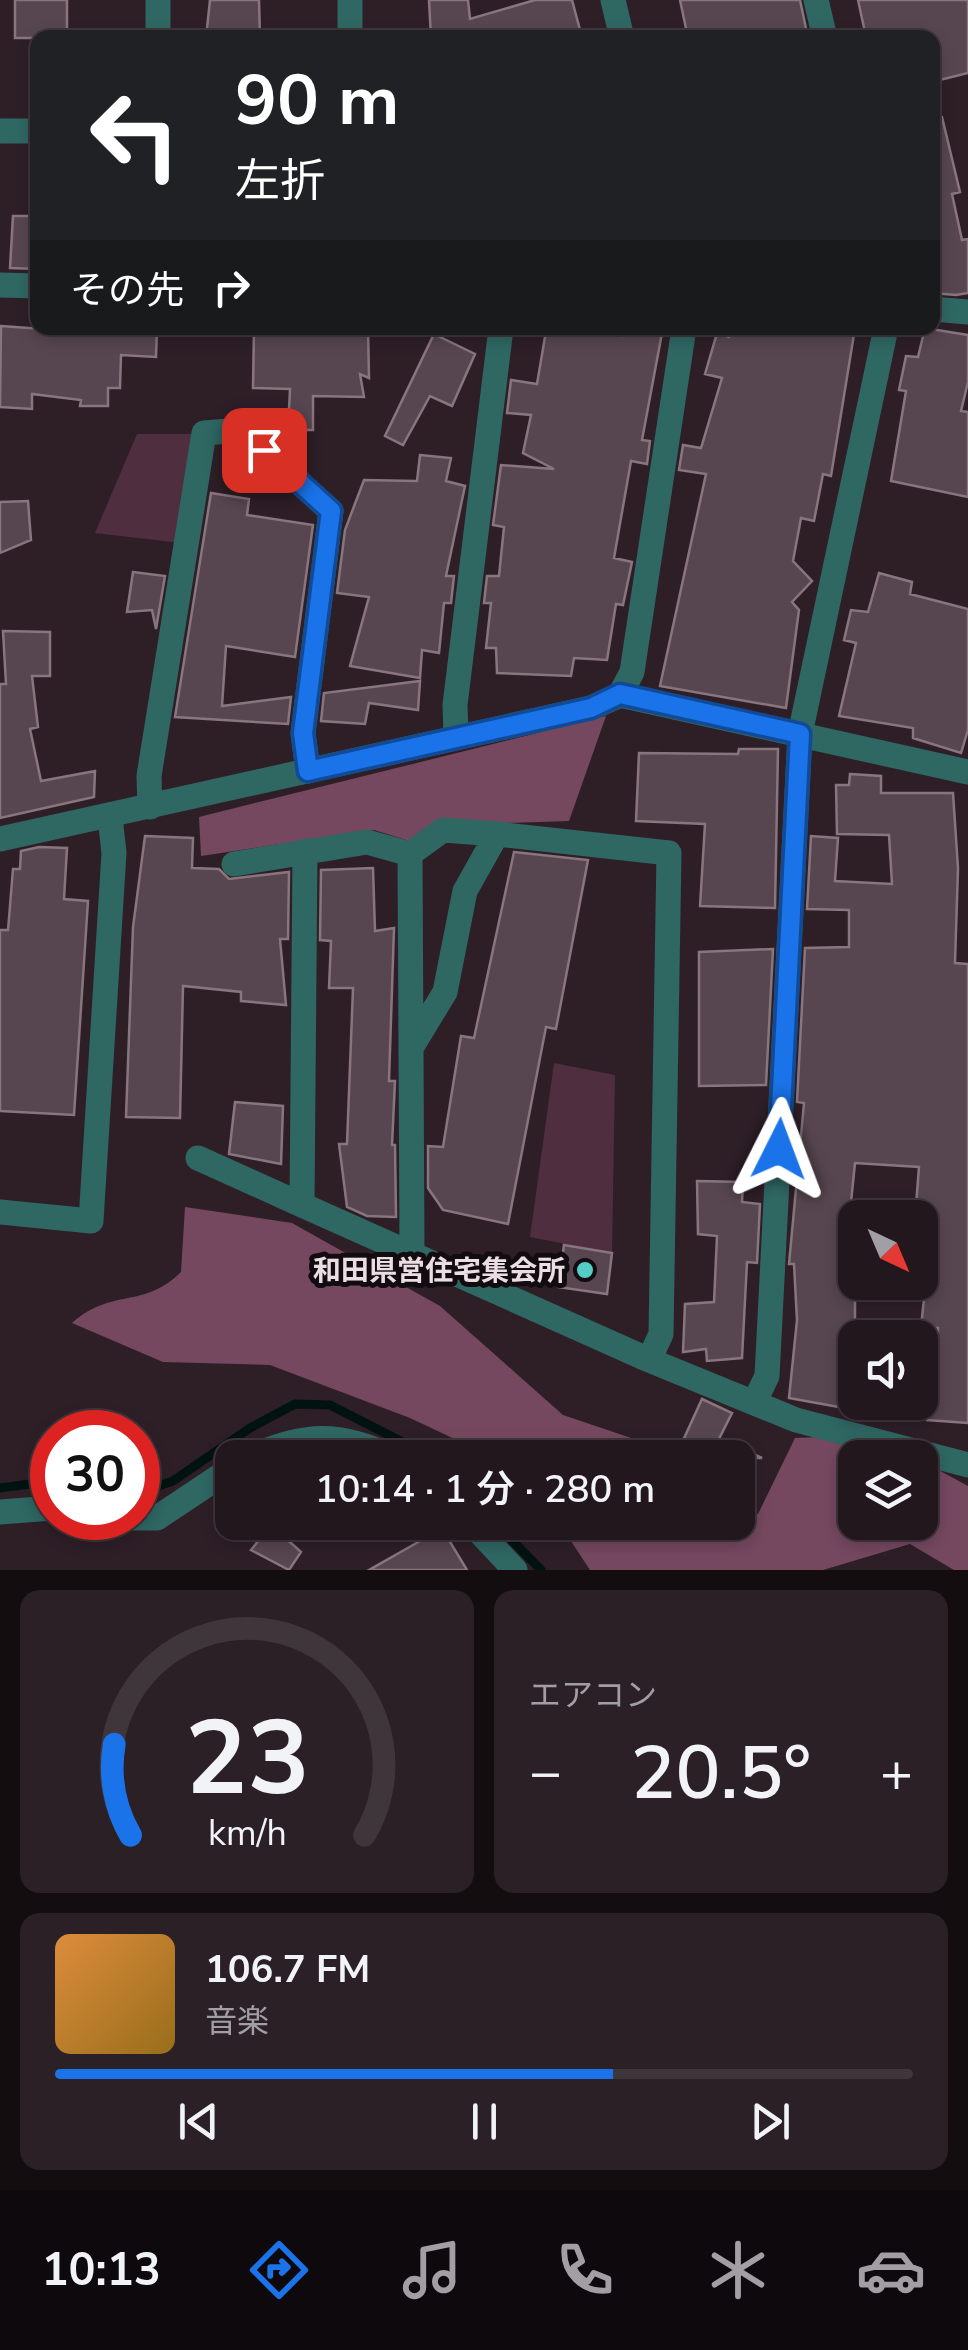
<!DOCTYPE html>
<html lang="ja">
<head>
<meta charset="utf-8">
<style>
  :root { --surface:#22171d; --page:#2a2026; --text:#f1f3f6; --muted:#a29fa4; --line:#3f363b; --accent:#1a73e8 }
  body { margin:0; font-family:"Nunito Sans","Noto Sans JP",sans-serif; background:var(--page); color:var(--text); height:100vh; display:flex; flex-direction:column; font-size:38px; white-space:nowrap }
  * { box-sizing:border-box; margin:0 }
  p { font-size:32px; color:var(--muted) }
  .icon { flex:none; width:55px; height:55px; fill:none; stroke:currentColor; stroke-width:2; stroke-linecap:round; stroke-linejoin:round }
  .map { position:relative; height:1570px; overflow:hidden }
  .side { display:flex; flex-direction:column; gap:20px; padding:20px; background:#130d10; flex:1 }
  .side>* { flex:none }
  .hud { position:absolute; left:30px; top:30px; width:910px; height:305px; border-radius:20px; box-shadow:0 5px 15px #0003,0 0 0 2px var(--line); background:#202124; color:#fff; overflow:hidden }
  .needle { width:65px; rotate:136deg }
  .controls { position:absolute; left:838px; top:1200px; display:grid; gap:20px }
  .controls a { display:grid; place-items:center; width:100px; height:100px; border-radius:20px; background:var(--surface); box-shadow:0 5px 15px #0003,0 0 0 2px var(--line); font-size:50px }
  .speed { position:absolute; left:30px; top:1410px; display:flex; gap:20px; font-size:50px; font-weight:700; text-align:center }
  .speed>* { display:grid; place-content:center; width:130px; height:130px; border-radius:50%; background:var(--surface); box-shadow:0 5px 15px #0003,0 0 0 2px var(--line); line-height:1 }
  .speed .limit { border:15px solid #d22; background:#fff; color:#111 }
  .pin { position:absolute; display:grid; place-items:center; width:85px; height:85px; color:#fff; margin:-42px; border-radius:20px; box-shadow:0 5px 15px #0006 }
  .me { position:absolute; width:110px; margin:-55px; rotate:3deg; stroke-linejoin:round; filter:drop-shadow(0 0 8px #0008) }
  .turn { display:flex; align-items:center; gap:35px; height:210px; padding:0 40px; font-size:45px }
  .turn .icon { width:130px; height:130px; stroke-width:2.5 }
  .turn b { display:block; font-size:70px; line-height:85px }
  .then { display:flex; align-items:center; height:95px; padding:0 40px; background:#0003; gap:20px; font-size:38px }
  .big { font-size:75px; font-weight:600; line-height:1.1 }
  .side .card { flex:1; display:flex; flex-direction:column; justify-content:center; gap:15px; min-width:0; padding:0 35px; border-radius:20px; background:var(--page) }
  .side .dial { align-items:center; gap:0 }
  .dial svg { height:260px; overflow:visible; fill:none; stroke:var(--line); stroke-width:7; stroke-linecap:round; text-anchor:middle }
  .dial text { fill:var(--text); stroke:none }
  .song { display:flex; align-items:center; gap:30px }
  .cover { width:120px; height:120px; border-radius:15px; background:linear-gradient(135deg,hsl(30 70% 55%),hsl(40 70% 35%)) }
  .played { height:10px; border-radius:5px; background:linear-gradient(90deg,var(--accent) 65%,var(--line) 65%) }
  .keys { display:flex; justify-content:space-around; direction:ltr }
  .heat { display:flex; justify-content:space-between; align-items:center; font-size:55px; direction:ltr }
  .side .tiles { flex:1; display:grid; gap:20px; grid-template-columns:1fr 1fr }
  .card:last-child { grid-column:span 2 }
  .trip { position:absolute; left:215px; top:1440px; width:540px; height:100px; border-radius:20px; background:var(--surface); box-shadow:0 5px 15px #0003,0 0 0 2px var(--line); font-weight:600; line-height:100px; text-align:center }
  .dock { display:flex; height:160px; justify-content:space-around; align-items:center; background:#0e090c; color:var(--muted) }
  .dock .icon { width:70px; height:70px }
  .dock .current { color:var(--accent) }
  .dock b { font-size:45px; color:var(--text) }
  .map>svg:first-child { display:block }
  .green { fill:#4f2e40 }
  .forest { fill:#754860 }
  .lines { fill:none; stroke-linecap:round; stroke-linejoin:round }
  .stream { stroke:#001311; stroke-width:9 }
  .building { fill:#57464f; stroke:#88757e; stroke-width:2.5 }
  .minor { stroke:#2f6763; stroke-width:25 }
  .tertiary { stroke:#2f6763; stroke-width:25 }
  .route-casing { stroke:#114b97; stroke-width:25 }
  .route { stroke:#1a73e8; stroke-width:18 }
  .poi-dot { fill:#54cdc7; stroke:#120b0f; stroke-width:4 }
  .labels { text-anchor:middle; stroke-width:10; stroke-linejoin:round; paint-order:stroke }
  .poi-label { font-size:28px; font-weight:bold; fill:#e9dee3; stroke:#120b0f; text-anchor:end }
</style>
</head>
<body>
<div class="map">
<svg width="968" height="1570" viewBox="0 0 968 1570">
  <rect width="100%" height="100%" fill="#2e1f27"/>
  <path class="green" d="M137 434H198L181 543 95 533Z
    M554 1063 615 1075 612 1253 530 1237Z"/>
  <path class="forest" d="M606 716 569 821 442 825 416 843 374 830 201 856 199 817Z
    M185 1207 292 1223 440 1306 563 1415 640 1441 651 1457H493L410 1418 270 1365 163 1362 72 1323C113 1287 142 1310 181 1272Z
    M872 1435 915 1457 855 1458V1522H920V1460L968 1486V1570H954L910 1544 823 1570H590L559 1523 738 1522V1512L758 1514 795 1438Z"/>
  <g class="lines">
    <path class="stream" d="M0 1488 52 1481
      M138 1493 173 1481 250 1428 295 1404 330 1405 434 1458
      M494 1522 541 1570"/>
  </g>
  <path class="building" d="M15 0H67V38H15Z
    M210 0H259L260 38H206Z
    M429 0H468L470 19 535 0H572L580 30 554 38H431Z
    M680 0H800L808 38H688Z
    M858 0H968V73L932 82V38L866 37Z
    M942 117 960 192 952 194 962 240 968 239V293L956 295 932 293V118Z
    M13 216H38V269L10 268Z
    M1 326 84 332V328H157L156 357 121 355 120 388H108V406H80L81 400 32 394V409L0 407Z
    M254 328H368L369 378 360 374 364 397 313 396V430H288L290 389 253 388Z
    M623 328 662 333 642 440 650 441 647 464 631 461 614 558 632 562 623 605 616 604 607 660 574 658 571 676 497 673 496 648H486L491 603H484L487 576H499L504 527 493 525 501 465 554 469 523 453 531 415 507 413 511 380 537 384 546 331 623 336Z
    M731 328H802L854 334 831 476 823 474 814 521 801 518 793 561 812 581 792 602 799 610 786 708 660 686 706 474 679 470 683 445 701 448 722 378 705 374 717 333 729 337Z
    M925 328 968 335V382L961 411 968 412V497L891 481 906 391 899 390 906 356 918 357Z
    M434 334 475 354 452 406 430 396 403 445 385 436Z
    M420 455 451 458 446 481 465 486 446 576H454L451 603H444L439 653 422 650 420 678 350 666 369 597 337 593 345 530 364 480 417 481Z
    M211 493 249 499 247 515 313 525 295 657 226 646 222 706 291 697 288 724 175 717Z
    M28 501 31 540 0 553V502Z
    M133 572 165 576 156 629 152 610 127 612Z
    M879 573 912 582 910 594 968 609V730L961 753 913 738V728L839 716 856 643 844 640 851 610 868 612Z
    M3 631 50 632V676H32L38 727 30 729 41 781 95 771 94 797 0 818V684H6Z
    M420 681 418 710 369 703 365 724 321 721 324 693Z
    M739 749H778L775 908 700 906 705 824 636 821 639 753 738 754Z
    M850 774 881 776V793H953L958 868 955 963 968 964V1423L927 1420 928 1381H936L938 1328 921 1327 926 1280 920 1279V1218H915L919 1167 855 1163 845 1261H855V1410L789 1398 797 1320 794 1264H789L804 1103 797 1102 805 948 849 947V910L807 909 811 836 838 838 835 881 892 884 889 835 837 834 836 785H849Z
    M145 836 193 838 192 868 219 869 229 879 289 872 288 939H280L286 1005 241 1001V992L183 986 180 1118 126 1117 133 927Z
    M39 847 67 848 64 899 88 901 74 1115 0 1111V930H8L13 869H20L21 851Z
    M514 852 588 860 556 1029 546 1027 508 1224 443 1210 428 1188V1146L443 1147 461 1036 474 1038Z
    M373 868 375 931 394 928 389 1081H395L392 1145H395L396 1217 367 1216 347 1207 339 1144H347L353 988H329L331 941 320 940 321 870Z
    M773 949 766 1085 699 1086V952Z
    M235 1102 283 1106 281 1164 229 1154Z
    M697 1181 743 1182 742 1202 760 1204 757 1263 747 1262 742 1358 707 1361 706 1349 683 1352 685 1304 714 1302 717 1236 698 1234Z
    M564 1245 612 1253 607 1294 558 1287Z
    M702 1399 732 1413 719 1439 762 1458H675Z
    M391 1522H438L467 1570H369L420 1541Z
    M271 1525 301 1552 289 1570 251 1550Z"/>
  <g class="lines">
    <path class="minor" d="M158 0V38
      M816 0 825 38
      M350 38V0
      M0 131H38
      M0 285 38 286
      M932 309 968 312
      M620 695 968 772
      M456 735 455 705 501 328
      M150 807 149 776 204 433 241 430 331 511 303 733 308 771
      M305 851 302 1205 649 1360 796 1420 968 1465
      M234 864 367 842 410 854
      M411 1048 410 854 443 830 497 834
      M198 1158 302 1205
      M0 1212 91 1221 114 853 110 817
      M412 1254 411 1048 445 992 465 891 497 834 669 853 661 1334 649 1360
      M754 1403 767 1376 800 734 886 328
      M249 1458C302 1433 340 1431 394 1458
      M0 1512 52 1508
      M122 1518H157L232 1468
      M470 1522 515 1570"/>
    <path class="tertiary" d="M613 0 622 38
      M0 839 591 708 620 695 632 672 684 328"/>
  </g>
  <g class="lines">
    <defs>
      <path id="route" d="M264 450 331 511 303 733 308 771 591 708 620 694 800 734 779 1149"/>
    </defs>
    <use href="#route" class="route-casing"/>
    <use href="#route" class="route"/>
  </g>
  <circle class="poi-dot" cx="585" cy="1270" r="10"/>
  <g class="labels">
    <g class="poi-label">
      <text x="565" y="1280">和田県営住宅集会所</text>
    </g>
  </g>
</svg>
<div class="controls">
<a><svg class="needle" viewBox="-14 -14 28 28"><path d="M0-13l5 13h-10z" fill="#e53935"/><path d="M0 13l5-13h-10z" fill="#a29fa4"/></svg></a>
<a><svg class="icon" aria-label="sound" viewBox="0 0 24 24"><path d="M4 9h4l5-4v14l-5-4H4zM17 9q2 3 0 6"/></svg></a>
<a><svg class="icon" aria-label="layers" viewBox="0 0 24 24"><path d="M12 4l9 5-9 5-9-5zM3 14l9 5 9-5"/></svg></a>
</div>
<div class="speed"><div class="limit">30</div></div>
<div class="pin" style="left:264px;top:450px;background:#d93025"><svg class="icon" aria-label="arrive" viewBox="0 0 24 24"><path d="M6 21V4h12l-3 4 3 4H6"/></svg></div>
<svg class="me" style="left:779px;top:1149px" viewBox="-20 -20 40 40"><path d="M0-17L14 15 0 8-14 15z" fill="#1a73e8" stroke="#fff" stroke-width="4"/></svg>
<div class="trip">10:14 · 1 分 · 280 m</div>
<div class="hud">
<div class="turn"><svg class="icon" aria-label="left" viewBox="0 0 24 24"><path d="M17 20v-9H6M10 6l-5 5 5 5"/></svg><div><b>90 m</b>左折</div></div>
<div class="then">その先<svg class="icon" aria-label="right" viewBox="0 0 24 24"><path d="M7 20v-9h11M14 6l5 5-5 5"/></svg></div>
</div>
</div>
<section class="side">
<div class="tiles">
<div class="card dial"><svg viewBox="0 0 100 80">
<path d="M14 69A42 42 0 1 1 86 69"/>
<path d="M14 69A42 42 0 0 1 9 41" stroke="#1a73e8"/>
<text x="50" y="56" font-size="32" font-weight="700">23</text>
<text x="50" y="72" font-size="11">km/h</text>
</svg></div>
<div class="card"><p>エアコン</p>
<div class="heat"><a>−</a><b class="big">20.5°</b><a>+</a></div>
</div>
<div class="card">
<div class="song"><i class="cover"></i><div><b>106.7 FM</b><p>音楽</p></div></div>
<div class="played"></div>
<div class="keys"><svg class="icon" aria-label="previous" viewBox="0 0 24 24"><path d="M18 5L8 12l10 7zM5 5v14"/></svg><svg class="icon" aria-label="pause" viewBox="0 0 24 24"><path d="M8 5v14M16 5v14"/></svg><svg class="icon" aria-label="next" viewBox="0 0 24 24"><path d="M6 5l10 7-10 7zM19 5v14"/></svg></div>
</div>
</div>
</section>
<nav class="dock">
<b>10:13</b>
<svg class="icon current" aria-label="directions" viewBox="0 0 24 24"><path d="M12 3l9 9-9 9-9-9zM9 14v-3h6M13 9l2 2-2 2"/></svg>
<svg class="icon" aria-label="music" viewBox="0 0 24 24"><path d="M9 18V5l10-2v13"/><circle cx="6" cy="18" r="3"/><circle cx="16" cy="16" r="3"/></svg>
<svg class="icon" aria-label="phone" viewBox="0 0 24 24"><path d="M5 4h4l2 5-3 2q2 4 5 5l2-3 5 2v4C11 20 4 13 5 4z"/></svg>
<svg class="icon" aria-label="climate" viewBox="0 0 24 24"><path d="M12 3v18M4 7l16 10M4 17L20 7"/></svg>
<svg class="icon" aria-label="car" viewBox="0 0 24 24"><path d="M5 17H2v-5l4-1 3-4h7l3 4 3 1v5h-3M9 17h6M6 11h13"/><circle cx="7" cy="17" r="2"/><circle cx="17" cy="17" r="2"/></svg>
</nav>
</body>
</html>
